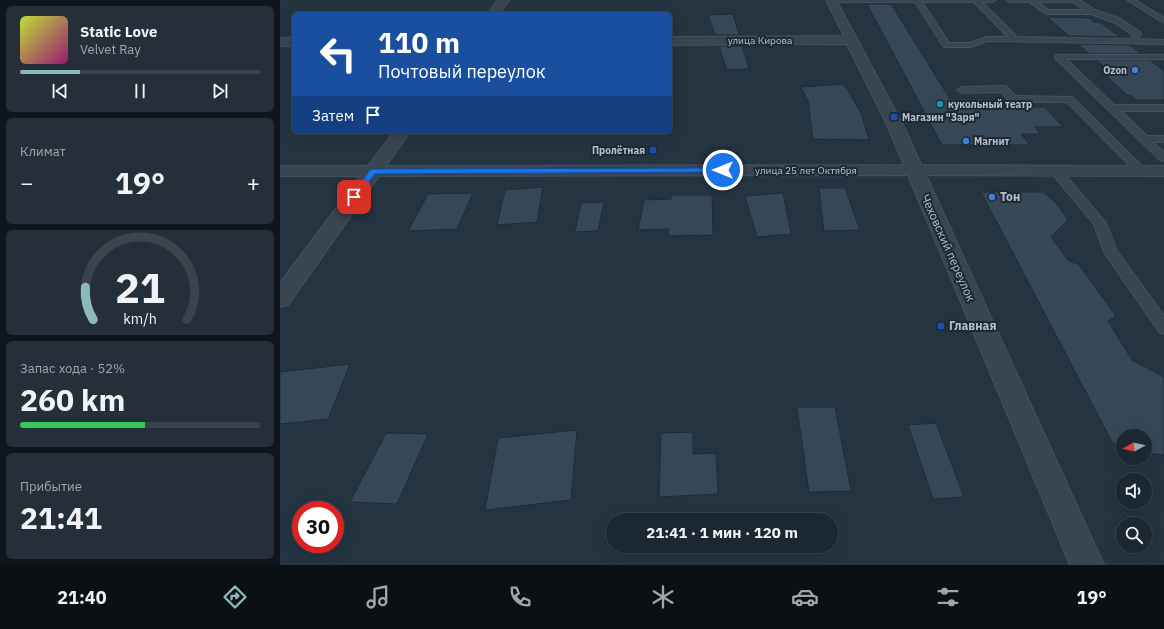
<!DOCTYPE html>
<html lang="ru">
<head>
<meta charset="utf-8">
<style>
  :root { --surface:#1b2731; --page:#242f39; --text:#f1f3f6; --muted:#a0a5ab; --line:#39444d; --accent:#8bbbb9 }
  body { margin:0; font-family:"IBM Plex Sans",sans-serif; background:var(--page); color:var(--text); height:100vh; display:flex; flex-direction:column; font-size:15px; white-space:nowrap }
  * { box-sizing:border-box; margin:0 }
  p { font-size:13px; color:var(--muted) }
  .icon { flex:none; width:22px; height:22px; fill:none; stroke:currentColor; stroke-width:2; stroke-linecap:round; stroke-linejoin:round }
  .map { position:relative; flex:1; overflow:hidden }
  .drawer { display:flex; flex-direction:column; gap:6px; padding:6px; background:#0f151b; width:280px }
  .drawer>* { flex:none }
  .hud { position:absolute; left:12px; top:12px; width:380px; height:122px; border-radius:6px; box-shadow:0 4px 16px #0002,0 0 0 1px var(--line); background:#1a4fa0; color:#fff; overflow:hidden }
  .needle { width:26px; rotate:262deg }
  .fabs { position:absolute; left:836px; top:429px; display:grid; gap:8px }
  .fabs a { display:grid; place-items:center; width:36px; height:36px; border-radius:50%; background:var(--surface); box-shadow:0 4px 16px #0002,0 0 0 1px var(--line); font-size:20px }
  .speed { position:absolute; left:12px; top:501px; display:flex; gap:8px; font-size:20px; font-weight:700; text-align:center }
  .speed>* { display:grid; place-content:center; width:52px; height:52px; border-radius:50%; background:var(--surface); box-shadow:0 4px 16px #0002,0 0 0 1px var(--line); line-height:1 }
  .speed .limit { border:6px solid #d22; background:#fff; color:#111 }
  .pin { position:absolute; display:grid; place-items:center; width:34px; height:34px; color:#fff; margin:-17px; border-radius:8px; box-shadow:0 2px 6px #0006 }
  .me { position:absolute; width:44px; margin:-22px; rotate:270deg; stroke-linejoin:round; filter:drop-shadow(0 0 3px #0008) }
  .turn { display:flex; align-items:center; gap:14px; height:84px; padding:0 20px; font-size:18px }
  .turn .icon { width:52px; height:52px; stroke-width:2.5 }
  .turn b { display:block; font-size:28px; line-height:34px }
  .then { display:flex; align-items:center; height:38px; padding:0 20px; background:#0003; gap:8px; font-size:15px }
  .big { font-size:30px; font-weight:700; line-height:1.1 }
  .drawer .card { flex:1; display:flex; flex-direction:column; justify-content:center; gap:6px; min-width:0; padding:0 14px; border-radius:6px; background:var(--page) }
  .drawer .dial { align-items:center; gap:0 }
  .dial svg { height:104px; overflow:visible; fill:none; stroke:var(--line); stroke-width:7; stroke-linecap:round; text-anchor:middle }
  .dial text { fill:var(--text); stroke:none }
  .song { display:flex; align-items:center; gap:12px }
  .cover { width:48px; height:48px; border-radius:6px; background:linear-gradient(135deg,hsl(70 70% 55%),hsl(320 70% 35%)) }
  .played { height:4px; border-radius:2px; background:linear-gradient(90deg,var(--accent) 25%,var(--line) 25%) }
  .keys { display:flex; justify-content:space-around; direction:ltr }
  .heat { display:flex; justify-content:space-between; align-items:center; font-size:22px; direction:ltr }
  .charge { height:6px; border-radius:3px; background:linear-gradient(90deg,#34c759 52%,var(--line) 0) }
  .trip { position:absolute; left:326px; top:513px; width:232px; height:40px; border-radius:20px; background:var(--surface); box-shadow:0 4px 16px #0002,0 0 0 1px var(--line); font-weight:700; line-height:40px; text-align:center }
  .menu { display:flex; height:64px; justify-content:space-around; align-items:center; background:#0b1014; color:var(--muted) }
  .menu .icon { width:28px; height:28px }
  .menu .current { color:var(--accent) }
  .menu b { font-size:18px; color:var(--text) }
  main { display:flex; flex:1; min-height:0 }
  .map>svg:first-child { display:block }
  .building { fill:#364857; stroke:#1f2c38 }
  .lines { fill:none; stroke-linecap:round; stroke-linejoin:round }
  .lane-casing { stroke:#45515d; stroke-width:2 }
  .street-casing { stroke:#45515d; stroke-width:2 }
  .lane { fill:#394551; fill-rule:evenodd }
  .street { fill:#394551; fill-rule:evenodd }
  .route { fill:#1a73e8; stroke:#114b97 }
  .shop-dot { fill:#3f7fe0; stroke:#1d2a36; stroke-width:1.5 }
  .culture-dot { fill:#0f9aa8; stroke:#1d2a36; stroke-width:1.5 }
  .transit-dot { fill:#1a4fb4; stroke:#1d2a36; stroke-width:1.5 }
  .labels { text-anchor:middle; stroke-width:4; stroke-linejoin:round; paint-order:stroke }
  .far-street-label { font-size:10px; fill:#b5c0cb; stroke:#1d2a36 }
  .far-poi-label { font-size:10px; font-weight:bold; fill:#b5c0cb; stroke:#1d2a36; text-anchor:start }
  .poi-label { font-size:12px; font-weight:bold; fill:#b5c0cb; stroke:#1d2a36; text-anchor:start }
  .street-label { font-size:12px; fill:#b5c0cb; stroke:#1d2a36 }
</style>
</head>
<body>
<main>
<section class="drawer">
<div class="card">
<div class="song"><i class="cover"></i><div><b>Static Love</b><p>Velvet Ray</p></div></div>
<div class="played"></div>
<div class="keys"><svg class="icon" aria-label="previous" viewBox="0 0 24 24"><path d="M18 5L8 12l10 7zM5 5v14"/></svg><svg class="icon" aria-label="pause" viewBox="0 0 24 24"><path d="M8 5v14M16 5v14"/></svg><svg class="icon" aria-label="next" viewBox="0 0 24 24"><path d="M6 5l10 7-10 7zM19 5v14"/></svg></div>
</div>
<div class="card"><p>Климат</p>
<div class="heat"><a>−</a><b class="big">19°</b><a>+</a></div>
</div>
<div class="card dial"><svg viewBox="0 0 100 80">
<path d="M14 69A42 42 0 1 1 86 69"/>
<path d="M14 69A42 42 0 0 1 8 44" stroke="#8bbbb9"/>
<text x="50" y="56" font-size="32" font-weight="700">21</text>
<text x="50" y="72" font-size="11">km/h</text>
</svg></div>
<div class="card"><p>Запас хода · 52%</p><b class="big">260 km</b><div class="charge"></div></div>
<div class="card"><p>Прибытие</p><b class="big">21:41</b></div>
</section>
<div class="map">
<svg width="884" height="565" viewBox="0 0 884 565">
  <rect width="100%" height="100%" fill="#243441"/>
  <path class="building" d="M587 4H611L670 99H714L720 107H765L783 127H755L760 134H741L750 145H662Z
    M453 14 459 35H435L428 15Z
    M767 17 809 18 814 22H820L840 37 789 36Z
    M798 44 850 45 861 54H809Z
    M439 46H462L469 69 447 70Z
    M817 60H870L884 71V100H856L851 95H847L821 71H825L821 67H824Z
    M564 84 581 113 589 140 533 139 528 101 521 87Z
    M263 187 257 222 217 225 225 190Z
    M539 188H565L580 230 544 231Z
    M701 192H764L777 204 788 220 771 237 788 260 799 265 836 316 828 321 852 360 884 377V455L865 453V436H843V451L832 442Z
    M193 193 177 229 128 231 148 194Z
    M503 193 511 234 477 237 465 196Z
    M391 195H432L433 235 388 236 389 229 358 230 364 200 391 199Z
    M324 202 318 231 295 232 301 203Z
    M70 364 48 419 0 424V372Z
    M517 407H555L571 491 529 492Z
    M656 423 684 497 653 499 628 425Z
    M297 430 291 500 205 510 218 438Z
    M413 432V454L436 453 438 494 379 497 381 433Z
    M106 433 148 434 117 504 70 502Z"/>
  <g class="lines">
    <defs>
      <path id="lane" d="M548 0H716L713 2H702L737 37 850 39 853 35 835 23 811 14H766L749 2H729L726 0H800L815 10 841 19 860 32 861 34 858 39 884 40V44L708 41 691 47H664L635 2H551ZM642 2H694L728 37H707L690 43H669ZM758 2H793L804 10H768Z
        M847 0H855L884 18V23Z
        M776 55H884V59H786L834 105H884V111H841L867 136H884V142H873L884 152V161L880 160 776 59 775 57Z
        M724 86 727 87 735 96 792 97 867 171 865 173H857L787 102H732L729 101 721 92 682 93 677 90 682 87Z
        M776 168 780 169 826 223 837 251 884 316V334L879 332 824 252 814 224 770 171Z"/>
      <path id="street" d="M218 0H229L219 14H207Z
        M546 0H556L624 127 641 165 884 166V176L646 175 824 565H790L628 175 99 176 8 305 0 307V283L80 176H0V166H88L114 132H130L106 166 624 165 608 127 567 44 390 45V37L564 36Z
        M0 38H14V46H0Z"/>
    </defs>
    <use href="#lane" class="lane-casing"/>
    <use href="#street" class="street-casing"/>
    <use href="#lane" class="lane"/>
    <use href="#street" class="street"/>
  </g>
  <path class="route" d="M443 168 446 169V172L95 174 77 198H71L70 197 90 170 92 169Z"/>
  <g class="shop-dot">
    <circle cx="855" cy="70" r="4"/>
    <circle cx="686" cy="141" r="4"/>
    <circle cx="712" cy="197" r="4"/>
  </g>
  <circle class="culture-dot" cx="660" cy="104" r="4"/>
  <g class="transit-dot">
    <rect x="610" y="113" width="8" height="8" rx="2"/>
    <rect x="369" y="146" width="8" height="8" rx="2"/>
    <rect x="657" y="322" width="8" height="8" rx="2"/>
  </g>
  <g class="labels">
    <g class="far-street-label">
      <text x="480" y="44">улица Кирова</text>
      <text x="526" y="174">улица 25 лет Октября</text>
    </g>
    <g class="far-poi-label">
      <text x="847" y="74" text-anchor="end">Ozon</text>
      <text x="668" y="108">кукольный театр</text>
      <text x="622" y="121">Магазин "Заря"</text>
      <text x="694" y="145">Магнит</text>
      <text x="365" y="154" text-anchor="end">Пролётная</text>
    </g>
    <g class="poi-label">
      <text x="720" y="201">Тон</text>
      <text x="669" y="330">Главная</text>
    </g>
    <g class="street-label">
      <text transform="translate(668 248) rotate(66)" y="4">Чеховский переулок</text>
    </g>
  </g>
</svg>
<div class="fabs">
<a><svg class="needle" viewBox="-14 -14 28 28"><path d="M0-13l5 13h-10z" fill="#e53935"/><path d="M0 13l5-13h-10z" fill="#a0a5ab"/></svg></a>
<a><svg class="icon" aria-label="sound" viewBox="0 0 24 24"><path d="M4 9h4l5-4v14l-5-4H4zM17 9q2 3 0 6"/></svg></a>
<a><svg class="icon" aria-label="search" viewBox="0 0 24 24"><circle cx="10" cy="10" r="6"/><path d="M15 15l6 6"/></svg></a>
</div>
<div class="speed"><div class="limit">30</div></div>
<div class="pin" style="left:74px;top:197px;background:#d93025"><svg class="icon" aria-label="arrive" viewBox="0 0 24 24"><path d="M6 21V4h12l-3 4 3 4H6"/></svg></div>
<svg class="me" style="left:443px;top:170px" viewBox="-20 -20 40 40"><circle r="17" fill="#1a73e8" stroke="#fff" stroke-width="3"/><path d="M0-11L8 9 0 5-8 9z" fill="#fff"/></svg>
<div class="trip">21:41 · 1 мин · 120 m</div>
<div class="hud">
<div class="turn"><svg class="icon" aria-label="left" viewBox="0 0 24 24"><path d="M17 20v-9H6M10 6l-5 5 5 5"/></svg><div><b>110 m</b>Почтовый переулок</div></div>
<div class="then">Затем<svg class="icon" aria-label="arrive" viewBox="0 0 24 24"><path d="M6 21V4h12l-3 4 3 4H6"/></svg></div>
</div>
</div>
</main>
<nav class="menu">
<b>21:40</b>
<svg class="icon current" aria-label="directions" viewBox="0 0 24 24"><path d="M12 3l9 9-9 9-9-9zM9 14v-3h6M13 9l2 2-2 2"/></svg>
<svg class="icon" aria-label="music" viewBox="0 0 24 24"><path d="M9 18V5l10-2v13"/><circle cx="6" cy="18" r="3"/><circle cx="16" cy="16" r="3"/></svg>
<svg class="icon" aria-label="phone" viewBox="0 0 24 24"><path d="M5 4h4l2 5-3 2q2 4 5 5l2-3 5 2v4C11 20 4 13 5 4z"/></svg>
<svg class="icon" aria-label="climate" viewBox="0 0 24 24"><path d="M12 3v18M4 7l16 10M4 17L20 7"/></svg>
<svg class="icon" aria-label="car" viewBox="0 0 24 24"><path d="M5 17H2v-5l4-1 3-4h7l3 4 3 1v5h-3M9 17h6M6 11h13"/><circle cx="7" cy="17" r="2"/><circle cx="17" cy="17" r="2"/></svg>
<svg class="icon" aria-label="filters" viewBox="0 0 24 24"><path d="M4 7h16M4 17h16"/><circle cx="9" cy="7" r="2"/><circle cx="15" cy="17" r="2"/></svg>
<b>19°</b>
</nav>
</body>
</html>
